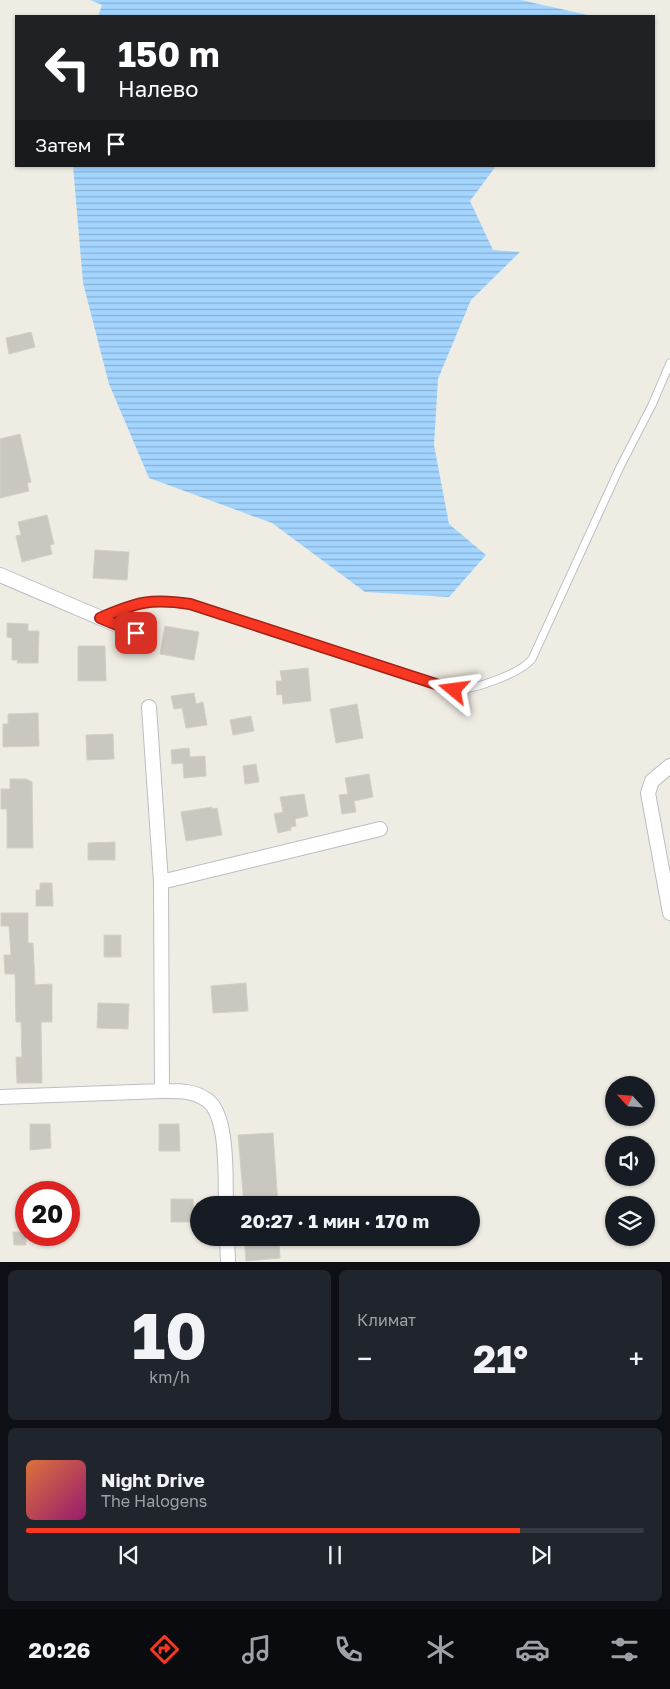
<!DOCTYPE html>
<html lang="ru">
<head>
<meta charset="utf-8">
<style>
  :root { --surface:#171b24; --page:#20242c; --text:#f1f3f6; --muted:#9ea1a6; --line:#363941; --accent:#f83621 }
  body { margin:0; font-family:"Golos Text",sans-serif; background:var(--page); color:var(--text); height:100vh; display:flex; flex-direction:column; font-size:19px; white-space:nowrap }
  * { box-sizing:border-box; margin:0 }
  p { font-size:16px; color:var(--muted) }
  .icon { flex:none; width:28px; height:28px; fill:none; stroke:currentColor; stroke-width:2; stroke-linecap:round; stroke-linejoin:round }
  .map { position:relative; height:1262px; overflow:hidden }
  .details { display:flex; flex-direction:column; gap:8px; padding:8px; background:#0d0f14; flex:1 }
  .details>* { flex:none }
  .top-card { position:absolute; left:15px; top:15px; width:640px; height:152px; border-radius:0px; box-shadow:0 1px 4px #0004; background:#202124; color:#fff; overflow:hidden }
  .needle { width:32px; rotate:296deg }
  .buttons { position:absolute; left:605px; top:1076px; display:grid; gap:10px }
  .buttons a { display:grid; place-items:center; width:50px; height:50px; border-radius:50%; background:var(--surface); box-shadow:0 1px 4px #0004; font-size:25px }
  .speed { position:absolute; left:15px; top:1181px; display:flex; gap:10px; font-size:25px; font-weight:700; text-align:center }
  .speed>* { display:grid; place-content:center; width:65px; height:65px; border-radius:50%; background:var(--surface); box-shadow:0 1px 4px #0004; line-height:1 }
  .speed .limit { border:8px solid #d22; background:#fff; color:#111 }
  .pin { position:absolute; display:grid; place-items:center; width:42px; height:42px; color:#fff; margin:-21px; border-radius:10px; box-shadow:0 2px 8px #0006 }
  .me { position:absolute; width:55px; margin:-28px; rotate:286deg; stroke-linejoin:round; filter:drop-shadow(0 0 4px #0008) }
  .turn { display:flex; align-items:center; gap:18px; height:105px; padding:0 20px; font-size:22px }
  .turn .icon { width:65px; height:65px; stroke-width:2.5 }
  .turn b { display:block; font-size:35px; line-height:42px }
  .then { display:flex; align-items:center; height:48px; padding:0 20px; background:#0003; gap:10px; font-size:19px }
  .big { font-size:38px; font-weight:700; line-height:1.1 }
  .details .tile { flex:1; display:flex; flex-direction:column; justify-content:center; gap:8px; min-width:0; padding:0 18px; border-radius:8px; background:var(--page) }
  .details .dial { align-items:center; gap:0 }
  .dial b { font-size:65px; line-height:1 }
  .song { display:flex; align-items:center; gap:15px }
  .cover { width:60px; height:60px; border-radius:8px; background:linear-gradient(135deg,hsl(20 70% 55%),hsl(320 70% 35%)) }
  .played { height:5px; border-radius:2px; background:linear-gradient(90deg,var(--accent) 80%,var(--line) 80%) }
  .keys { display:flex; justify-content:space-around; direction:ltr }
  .heat { display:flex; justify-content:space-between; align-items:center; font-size:28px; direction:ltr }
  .details .tiles { flex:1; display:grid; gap:8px; grid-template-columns:1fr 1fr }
  .tile:last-child { grid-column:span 2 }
  .trip { position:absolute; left:190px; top:1196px; width:290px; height:50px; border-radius:25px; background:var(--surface); box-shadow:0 1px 4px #0004; font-weight:700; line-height:50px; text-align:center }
  .tab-bar { display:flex; height:80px; justify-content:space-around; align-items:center; background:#090b0e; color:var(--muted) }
  .tab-bar .icon { width:35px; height:35px }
  .tab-bar .current { color:var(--accent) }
  .tab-bar b { font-size:22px; color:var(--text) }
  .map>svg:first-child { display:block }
  .water { fill:url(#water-rules) }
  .building { fill:#cac7c0; stroke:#d5cfc1 }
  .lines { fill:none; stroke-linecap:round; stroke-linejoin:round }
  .lane-casing { stroke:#bbbdc3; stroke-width:9 }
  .street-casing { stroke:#bbbdc3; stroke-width:16 }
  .lane { stroke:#fff; stroke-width:7 }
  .street { stroke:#fff; stroke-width:14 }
  .route-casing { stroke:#a12315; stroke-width:12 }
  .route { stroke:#f83621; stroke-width:9 }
</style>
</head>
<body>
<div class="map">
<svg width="670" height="1262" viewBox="0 0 670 1262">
  <defs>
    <pattern id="water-rules" width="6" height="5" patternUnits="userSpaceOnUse" patternTransform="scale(1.25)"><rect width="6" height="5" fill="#a3d5ff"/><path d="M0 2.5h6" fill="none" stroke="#88b0d2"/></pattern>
  </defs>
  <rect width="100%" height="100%" fill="#efede3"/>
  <path class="water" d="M90 0H521L592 16H98L102 5Z
    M73 166H496L470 201 493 250 520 252 471 300 438 379 434 445 449 524 486 555 449 597 365 592 272 523 149 478 109 384 83 283Z"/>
  <path class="building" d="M31 332 35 347 9 354 6 338Z
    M20 434 31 482 27 483 29 491 0 498V439Z
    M47 515 54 544 50 545 52 554 22 562 16 536 21 535 18 522Z
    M95 550 129 552 127 580 93 578Z
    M7 623 28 624V631H39L38 663H17L18 660H12V638L7 637Z
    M165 626 199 632 194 660 160 654Z
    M78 646H105L106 681H78Z
    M308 668 311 701 283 704 282 694 277 695 276 681H282L280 671Z
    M194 693 196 704 203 702 207 725 186 728 182 708 174 709 171 696Z
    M357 704 363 738 336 743 330 709Z
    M38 713 39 746 3 747V724H8V714Z
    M251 716 254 731 233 735 230 720Z
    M113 734 114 759 87 760 86 735Z
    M189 748 190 757 205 756 206 776 184 778 183 763 172 764 171 750Z
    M256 764 259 782 245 784 243 766Z
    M369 774 373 797 354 801 356 812 342 814 339 795 348 794 345 778Z
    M10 779H26L32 782 33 848H7V809H1V789H10Z
    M304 794 308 816 295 819 296 826 291 827V830L278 833 274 814 283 812 280 797Z
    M212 807V809L217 808 222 835 186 841 181 812Z
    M115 842V860H88V843Z
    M40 883H52L53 906H36V890H40Z
    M1 913H28V943H33L35 985 52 984V1022H41L42 1083H17L16 1057H22L21 1022H16L15 974H5L4 955H11L9 926H1Z
    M104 935H121V957H104Z
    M246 983 248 1011 213 1013 211 986Z
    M98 1003 129 1004 128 1029 97 1028Z
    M30 1124H50L51 1148 30 1150Z
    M159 1124H179L180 1151H159Z
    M273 1133 278 1205H244L238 1135Z
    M171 1199H193L194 1222H171Z
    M13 1232H26V1245H14Z
    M244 1238H279L280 1258 246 1261Z"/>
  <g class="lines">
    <defs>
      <path id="lane" d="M101 618C137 602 151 598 191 604L454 690C473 690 520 674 532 659L620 467 652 405 670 363"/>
      <path id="street" d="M0 575 136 633
        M149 707 161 882 162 1091
        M670 766 652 781 648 793 670 913
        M161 882 380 829
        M0 1097 162 1091C178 1091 193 1090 207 1100 229 1115 225 1180 226 1205
        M227 1238 228 1262"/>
    </defs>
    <use href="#lane" class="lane-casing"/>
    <use href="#street" class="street-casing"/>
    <use href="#lane" class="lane"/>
    <use href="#street" class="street"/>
  </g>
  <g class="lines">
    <defs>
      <path id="route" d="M136 633 100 618C137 602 151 598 190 604L454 690"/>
    </defs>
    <use href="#route" class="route-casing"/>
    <use href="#route" class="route"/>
  </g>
</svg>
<div class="buttons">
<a><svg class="needle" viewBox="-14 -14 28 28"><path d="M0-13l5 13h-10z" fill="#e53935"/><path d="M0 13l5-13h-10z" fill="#9ea1a6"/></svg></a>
<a><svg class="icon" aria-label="sound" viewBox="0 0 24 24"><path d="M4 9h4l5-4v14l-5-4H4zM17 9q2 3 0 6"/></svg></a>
<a><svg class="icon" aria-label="layers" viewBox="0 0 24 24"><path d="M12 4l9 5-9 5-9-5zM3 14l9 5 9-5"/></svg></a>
</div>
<div class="speed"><div class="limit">20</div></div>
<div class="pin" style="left:136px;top:633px;background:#d93025"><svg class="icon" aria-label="arrive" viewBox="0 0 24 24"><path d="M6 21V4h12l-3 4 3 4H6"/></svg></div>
<svg class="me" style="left:454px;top:690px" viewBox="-20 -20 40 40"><path d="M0-17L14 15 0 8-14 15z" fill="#f83621" stroke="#fff" stroke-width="4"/></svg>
<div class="trip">20:27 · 1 мин · 170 m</div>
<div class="top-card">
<div class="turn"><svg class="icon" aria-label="left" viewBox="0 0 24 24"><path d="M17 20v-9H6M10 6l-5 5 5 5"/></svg><div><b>150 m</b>Налево</div></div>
<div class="then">Затем<svg class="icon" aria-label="arrive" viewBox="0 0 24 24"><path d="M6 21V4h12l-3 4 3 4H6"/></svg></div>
</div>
</div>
<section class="details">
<div class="tiles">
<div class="tile dial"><b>10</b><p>km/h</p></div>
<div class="tile"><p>Климат</p>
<div class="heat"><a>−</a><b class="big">21°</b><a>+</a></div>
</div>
<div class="tile">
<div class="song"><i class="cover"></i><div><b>Night Drive</b><p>The Halogens</p></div></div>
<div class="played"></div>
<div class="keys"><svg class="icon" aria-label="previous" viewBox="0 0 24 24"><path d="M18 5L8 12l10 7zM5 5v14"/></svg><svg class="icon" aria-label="pause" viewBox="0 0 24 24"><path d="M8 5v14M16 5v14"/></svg><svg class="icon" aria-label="next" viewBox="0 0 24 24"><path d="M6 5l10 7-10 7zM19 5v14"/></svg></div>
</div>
</div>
</section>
<nav class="tab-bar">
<b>20:26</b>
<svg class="icon current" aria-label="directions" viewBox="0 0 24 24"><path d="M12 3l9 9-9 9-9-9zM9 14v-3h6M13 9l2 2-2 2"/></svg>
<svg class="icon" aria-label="music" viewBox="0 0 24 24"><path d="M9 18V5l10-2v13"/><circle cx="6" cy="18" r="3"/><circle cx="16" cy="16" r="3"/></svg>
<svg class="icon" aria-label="phone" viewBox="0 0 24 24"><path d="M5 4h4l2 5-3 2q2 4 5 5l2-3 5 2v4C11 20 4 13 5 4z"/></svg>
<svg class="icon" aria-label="climate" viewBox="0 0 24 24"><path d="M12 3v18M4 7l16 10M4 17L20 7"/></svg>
<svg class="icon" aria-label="car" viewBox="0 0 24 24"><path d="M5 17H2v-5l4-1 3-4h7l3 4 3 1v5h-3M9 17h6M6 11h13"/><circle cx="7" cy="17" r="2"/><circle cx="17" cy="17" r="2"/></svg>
<svg class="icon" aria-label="filters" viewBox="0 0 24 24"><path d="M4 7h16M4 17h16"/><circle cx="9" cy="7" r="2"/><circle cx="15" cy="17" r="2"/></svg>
</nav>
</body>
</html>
